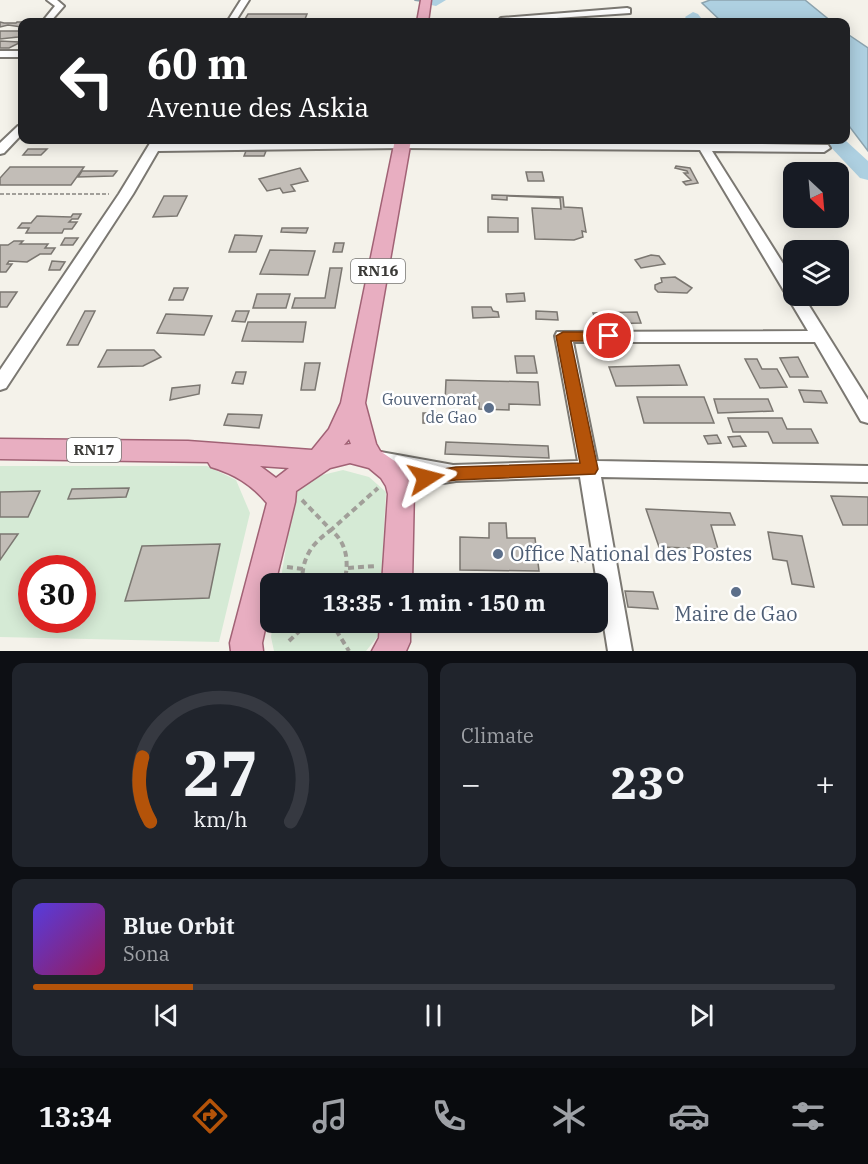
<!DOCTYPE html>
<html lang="en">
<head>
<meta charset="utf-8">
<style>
  :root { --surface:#171b24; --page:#20242c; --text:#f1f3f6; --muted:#9ea1a6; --line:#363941; --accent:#b45309 }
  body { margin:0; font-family:"IBM Plex Serif",serif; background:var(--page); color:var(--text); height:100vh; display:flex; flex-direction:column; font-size:22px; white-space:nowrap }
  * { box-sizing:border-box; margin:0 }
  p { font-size:20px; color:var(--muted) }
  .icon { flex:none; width:33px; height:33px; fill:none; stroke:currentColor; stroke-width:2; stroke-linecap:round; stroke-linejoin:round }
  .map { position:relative; height:651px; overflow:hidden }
  .drawer { display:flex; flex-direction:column; gap:12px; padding:12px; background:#0d0f14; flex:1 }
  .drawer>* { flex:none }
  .guide { position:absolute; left:18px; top:18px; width:832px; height:126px; border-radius:12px; box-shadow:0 3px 15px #0003; background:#202124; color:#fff; overflow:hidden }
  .needle { width:39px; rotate:154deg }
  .tools { position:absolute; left:783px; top:162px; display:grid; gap:12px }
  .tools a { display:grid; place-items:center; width:66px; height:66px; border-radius:12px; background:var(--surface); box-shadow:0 3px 15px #0003; font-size:30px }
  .speed { position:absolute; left:18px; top:555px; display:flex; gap:12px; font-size:30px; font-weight:700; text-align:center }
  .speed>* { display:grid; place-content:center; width:78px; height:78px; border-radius:50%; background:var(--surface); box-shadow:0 3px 15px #0003; line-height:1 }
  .speed .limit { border:9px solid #d22; background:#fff; color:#111 }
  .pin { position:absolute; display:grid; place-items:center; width:51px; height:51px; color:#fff; margin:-26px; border:3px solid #fff; border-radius:50%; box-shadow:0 2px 6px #0007 }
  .me { position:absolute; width:66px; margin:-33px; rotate:81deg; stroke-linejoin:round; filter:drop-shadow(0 0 4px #0008) }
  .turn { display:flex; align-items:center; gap:21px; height:126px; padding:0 30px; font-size:27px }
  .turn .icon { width:78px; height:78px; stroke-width:2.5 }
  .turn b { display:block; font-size:42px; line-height:51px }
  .big { font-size:45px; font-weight:700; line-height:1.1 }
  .drawer .card { flex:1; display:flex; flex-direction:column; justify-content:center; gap:9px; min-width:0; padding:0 21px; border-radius:12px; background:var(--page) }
  .drawer .dial { align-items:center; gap:0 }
  .dial svg { height:156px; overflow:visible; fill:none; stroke:var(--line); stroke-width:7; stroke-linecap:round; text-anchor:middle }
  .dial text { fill:var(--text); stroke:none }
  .song { display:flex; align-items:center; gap:18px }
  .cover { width:72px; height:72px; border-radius:9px; background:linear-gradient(135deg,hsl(250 70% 55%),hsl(330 70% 35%)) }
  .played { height:6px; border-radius:3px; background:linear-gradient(90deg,var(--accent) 20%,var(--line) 20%) }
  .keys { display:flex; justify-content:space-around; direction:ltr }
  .heat { display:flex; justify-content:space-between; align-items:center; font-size:33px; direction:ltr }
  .drawer .tiles { flex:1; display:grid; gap:12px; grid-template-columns:1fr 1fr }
  .card:last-child { grid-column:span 2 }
  .trip { position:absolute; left:260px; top:573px; width:348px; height:60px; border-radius:12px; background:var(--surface); box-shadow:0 3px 15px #0003; font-weight:700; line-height:60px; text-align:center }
  .tab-bar { display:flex; height:96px; justify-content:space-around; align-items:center; background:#090b0e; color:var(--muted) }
  .tab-bar .icon { width:42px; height:42px }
  .tab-bar .active { color:var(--accent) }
  .tab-bar b { font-size:27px; color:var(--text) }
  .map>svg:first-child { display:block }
  .green { fill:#d5ead5; fill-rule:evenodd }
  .water { fill:#aed0e1; stroke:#8ca3ae; stroke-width:1.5 }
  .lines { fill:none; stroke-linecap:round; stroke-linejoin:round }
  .stream { stroke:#8ca3ae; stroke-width:2 }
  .river { fill:#aed0e1; fill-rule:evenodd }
  .building { fill:#c2bdb7; stroke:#7b7771; stroke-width:1.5 }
  .minor-casing { stroke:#7b7872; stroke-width:4 }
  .major-casing { stroke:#a16275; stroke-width:3 }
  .path-far1 { stroke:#a19f99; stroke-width:2; stroke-dasharray:4 2; stroke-linecap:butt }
  .path { stroke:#a19f99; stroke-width:4; stroke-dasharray:6 4; stroke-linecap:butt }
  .minor { fill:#fff; fill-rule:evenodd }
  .major { fill:#e8aec1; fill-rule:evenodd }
  .route { fill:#b45309; stroke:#753606; stroke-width:1.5 }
  .service-dot { fill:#5c6f8a; stroke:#fff; stroke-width:2 }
  .labels { text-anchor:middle; stroke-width:5; stroke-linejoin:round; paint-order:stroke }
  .shield { fill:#fff; stroke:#767573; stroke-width:1.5 }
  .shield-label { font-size:15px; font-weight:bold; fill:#3b3a37 }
  .service-label { font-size:16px; fill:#4e5e75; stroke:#fff; text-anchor:end }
  .near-service-label { font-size:20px; fill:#4e5e75; stroke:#fff; text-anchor:start }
</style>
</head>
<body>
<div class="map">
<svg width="868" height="651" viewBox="0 0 868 651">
  <rect width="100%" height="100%" fill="#f4f2ea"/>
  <path class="green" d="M0 466H207L236 480 250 513 219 642 0 637ZM32 568H82V620H32Z
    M343 470 369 477 386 492 381 583 280 584 295 493 318 476Z
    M273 623H379L378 636 366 651H274L271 637Z"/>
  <path class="water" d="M710 0H805L832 22H722L702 3Z
    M846 33 868 48V151L846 122Z"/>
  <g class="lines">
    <path class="stream" d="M415 0 422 1"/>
    <path class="river" d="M430 0H446L436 6 431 5Z
      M693 12 698 14 704 22H689L685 17Z
      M824 140H845L868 161V180L860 178Z"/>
  </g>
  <path class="building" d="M248 14H307L305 19H245Z
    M0 22 4 23H16L17 22H27H22L21 27 8 25 0 27Z
    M0 31H22V34L18 37 0 39Z
    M0 41 21 42 9 48H0Z
    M28 149H47L41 155H23Z
    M246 151H266L264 156H244Z
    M676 166 690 168 698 183 686 185 683 182 691 180 684 173H688L687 171 675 168Z
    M10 167H84L71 185H0V178Z
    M300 168 308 181 291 185 295 191 283 193 280 188 267 191 259 179Z
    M82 171H117L113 176 78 177Z
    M526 172H542L544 181H528Z
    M492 195 563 197 564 207 582 208 586 232 582 231 583 237 574 240 535 239 532 208 561 209 560 198 507 196V200L492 199Z
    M164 196H187L177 216 153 217Z
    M73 214H81L78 219H72L69 222H77L72 229H64L62 233H26L29 228H18L22 223H31L37 216 71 217Z
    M488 217 518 218V232H488Z
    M282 228H308L306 233 281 232Z
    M235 235 262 236 256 252H229Z
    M65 238H78L73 245H61Z
    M14 241H23L20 244H48L45 248H55L51 254H40L27 262 9 261 7 264H12L6 272H0V245H8Z
    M335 243H344L342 252H333Z
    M270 250 315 251 308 275 260 274Z
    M651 255 659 256 665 264 641 268 635 260Z
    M52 261 65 262 60 270H49Z
    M330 268H342L335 308H292L295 298H325Z
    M675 277 692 288 687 293 658 292 655 289V285L662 282 661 278Z
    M174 288H188L183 300H169Z
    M0 292H17L7 307H0Z
    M524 293 525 301 507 302 506 294Z
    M257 294H290L286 308H253Z
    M472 307H491L493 311 498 312 499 317 473 318Z
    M85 311H95L78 345H67Z
    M236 311H249L245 322 232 321Z
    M536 311 557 312 558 320 536 319Z
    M637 312 641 323 597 324 593 313Z
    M166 314 212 316 204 335 157 333Z
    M248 322H306L303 342 242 341Z
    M107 350H154L161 357 143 366 98 367Z
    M515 356H534L537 373H517Z
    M798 357 808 377H790L780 358Z
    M745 359H757L762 369H777L787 387 760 388Z
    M305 363H320L315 390H301Z
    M679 365 687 385 616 386 609 367Z
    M236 372H246L243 384 232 383Z
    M446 380 538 382 540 405 509 404V410L479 409V403L445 402Z
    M200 385 199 394 170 400 172 388Z
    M799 390 821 391 827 403 804 402Z
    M637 397H704L714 423H644Z
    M714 399H768L773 411 718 413Z
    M423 413H442V424L423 423Z
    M228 414 262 415 259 428 224 425Z
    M728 418H782L787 429H811L818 443H773L768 432H733Z
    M717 435 721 443 708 444 704 436Z
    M740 436 746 446 733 447 728 437Z
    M446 442 548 446 549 458 445 454Z
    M129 488 126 497 68 499 72 489Z
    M40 491 28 517H0V492Z
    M831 496 868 497V525H843Z
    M646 509 730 513 735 525H711L718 549 659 547Z
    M489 523H506L507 538H535L539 571 460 570V537L489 538Z
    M768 532 802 536 814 587 792 584 787 561 773 559Z
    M0 534H18L0 560Z
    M220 544 209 598 125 601 142 546Z
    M571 547 585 548 587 562 573 561Z
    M522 577H543L544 584H522Z
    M625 591 653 592 658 609 628 607Z"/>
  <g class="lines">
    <defs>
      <path id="minor" d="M47 0H57L64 6 50 22H42L55 6Z
        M241 0H249L235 22H227Z
        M627 8 630 9V13L497 22 501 18Z
        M0 51H22V57H0Z
        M22 125V134L4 153 0 154V143L18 126Z
        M152 140H164L162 143 402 140 696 143 694 140H706L708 143 828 145 830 148 824 152 712 151 794 281V296H803L868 400V423L861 421 815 342H573L597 461 868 466V482L601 477 632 651H608L580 477 456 481 430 485 401 498 394 496 391 490 394 484 416 474 368 464 365 459 368 454 375 451 453 465 578 461 555 336 557 332 808 331 700 150 402 148 158 151 133 194 6 388 0 390V370L119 194Z"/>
      <path id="major" d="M421 0H431L428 22H417Z
        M395 140H411L365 403 376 444 380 451 399 464 414 488 412 584H382L388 494 386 486 381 478 369 468 350 463 330 468 296 491 295 502 275 584H270V606L262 643 263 651H231L230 643 267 503C251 484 234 474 211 467L208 462 0 459V439L188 441 312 450 329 429 341 403ZM349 439 351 444 344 445ZM260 466 289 468 276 478Z
        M380 622H410V642L406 651H372L379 638Z"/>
    </defs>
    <use href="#minor" class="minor-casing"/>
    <use href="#major" class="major-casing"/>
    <path class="path-far1" d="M0 194H109"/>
    <path class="path" d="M302 500 331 530 378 488
      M287 567 303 569
      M348 568 376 566
      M302 584C302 558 310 545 331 530 348 544 349 563 344 584
      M331 622 349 651
      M289 641 309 622"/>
    <use href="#minor" class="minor"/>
    <use href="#major" class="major"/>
  </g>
  <path class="route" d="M563 332H609L616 336 609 341H571L598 469 595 474 456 480 426 484 420 482 417 478 420 473 456 467 580 463 556 336Z"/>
  <g class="service-dot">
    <circle cx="489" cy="408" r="6"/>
    <circle cx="498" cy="554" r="6"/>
    <circle cx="736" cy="592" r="6"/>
  </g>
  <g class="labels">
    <g class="shield">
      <rect x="351" y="259" width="54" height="24" rx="4.5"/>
      <rect x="67" y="438" width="54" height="24" rx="4.5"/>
    </g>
    <g class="shield-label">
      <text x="378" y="276">RN16</text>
      <text x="94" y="455">RN17</text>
    </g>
    <g class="service-label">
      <text x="477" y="405">Gouvernorat<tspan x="477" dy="18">de Gao</tspan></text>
    </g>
    <g class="near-service-label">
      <text x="510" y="561">Office National des Postes</text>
      <text x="736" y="621" text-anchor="middle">Maire de Gao</text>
    </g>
  </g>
</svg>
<div class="tools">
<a><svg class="needle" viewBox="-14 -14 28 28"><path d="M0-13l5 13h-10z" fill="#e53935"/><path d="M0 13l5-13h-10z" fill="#9ea1a6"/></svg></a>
<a><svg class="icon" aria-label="layers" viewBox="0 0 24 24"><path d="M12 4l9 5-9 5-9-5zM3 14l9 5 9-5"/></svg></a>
</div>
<div class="speed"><div class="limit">30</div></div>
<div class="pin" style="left:609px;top:336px;background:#d93025"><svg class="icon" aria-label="arrive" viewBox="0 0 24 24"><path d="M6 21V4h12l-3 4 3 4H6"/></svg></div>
<svg class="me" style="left:426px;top:478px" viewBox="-20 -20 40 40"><path d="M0-17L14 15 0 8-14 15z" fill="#b45309" stroke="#fff" stroke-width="4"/></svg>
<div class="trip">13:35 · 1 min · 150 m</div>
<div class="guide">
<div class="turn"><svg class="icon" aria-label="left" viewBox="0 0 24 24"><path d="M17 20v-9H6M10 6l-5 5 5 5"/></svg><div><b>60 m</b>Avenue des Askia</div></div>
</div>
</div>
<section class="drawer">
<div class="tiles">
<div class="card dial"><svg viewBox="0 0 100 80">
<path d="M14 69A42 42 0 1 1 86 69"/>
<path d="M14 69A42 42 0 0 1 10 36" stroke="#b45309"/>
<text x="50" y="56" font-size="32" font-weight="700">27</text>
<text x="50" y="72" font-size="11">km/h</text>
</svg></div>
<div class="card"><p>Climate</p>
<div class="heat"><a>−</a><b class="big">23°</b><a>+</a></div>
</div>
<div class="card">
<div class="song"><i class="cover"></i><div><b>Blue Orbit</b><p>Sona</p></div></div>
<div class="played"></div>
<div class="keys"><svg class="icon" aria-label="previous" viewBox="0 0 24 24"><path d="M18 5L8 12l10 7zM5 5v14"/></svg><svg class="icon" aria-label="pause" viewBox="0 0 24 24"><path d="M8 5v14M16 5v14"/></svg><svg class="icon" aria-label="next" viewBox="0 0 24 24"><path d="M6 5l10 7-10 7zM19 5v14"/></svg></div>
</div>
</div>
</section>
<nav class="tab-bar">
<b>13:34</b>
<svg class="icon active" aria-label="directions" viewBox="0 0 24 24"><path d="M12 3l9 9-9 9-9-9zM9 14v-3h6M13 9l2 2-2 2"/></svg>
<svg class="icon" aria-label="music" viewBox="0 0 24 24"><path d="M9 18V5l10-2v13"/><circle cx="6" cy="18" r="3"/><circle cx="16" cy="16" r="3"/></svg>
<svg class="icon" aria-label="phone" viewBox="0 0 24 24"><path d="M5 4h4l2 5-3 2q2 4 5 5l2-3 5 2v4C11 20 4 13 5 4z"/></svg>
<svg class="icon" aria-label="climate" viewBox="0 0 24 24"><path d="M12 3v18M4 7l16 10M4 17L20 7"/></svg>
<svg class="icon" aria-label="car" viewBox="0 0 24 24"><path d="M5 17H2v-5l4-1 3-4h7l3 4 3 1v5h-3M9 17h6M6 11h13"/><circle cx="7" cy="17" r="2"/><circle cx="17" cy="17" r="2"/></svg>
<svg class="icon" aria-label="filters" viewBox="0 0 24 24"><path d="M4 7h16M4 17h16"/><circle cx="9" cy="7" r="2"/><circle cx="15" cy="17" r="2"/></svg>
</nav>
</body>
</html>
